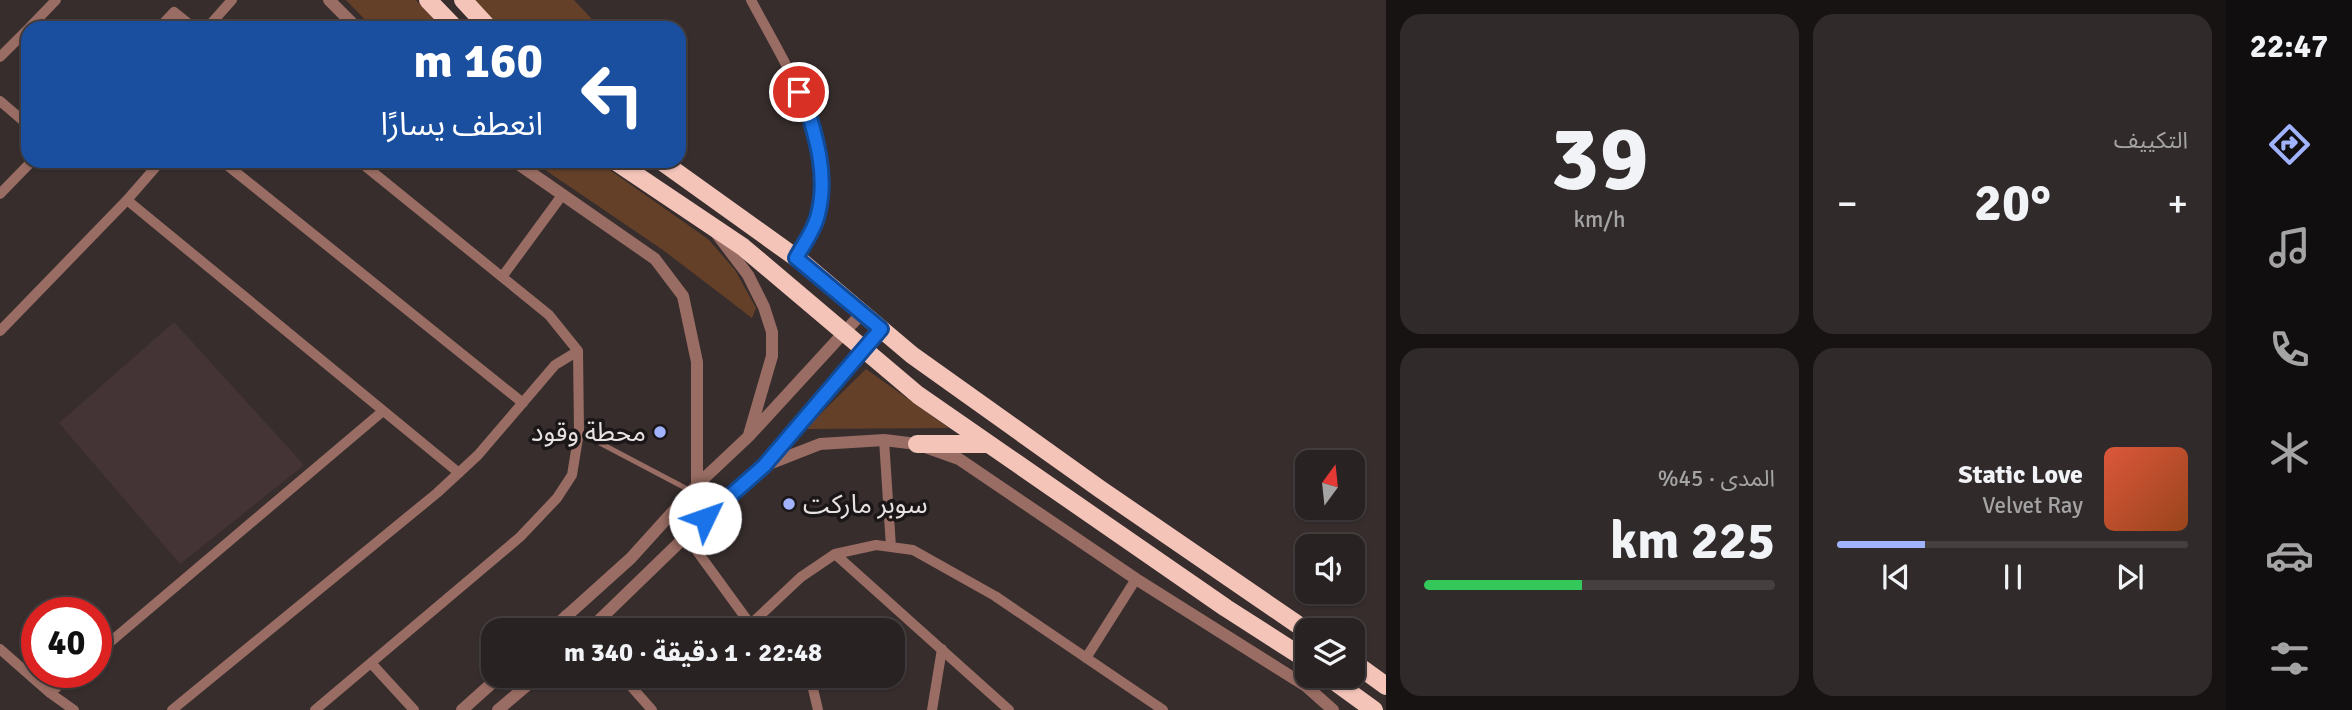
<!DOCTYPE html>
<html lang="ar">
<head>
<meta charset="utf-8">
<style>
  :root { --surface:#292222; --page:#312a2a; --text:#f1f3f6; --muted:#a5a4a5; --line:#453f40; --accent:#a1b3fd }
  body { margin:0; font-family:Signika,"Noto Sans Arabic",sans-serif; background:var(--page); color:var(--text); direction:rtl; height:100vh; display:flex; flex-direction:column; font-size:26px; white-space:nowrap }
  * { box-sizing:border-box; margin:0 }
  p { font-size:23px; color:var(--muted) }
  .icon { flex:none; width:38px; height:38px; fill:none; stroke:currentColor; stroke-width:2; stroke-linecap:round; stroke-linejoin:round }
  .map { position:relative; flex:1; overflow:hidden; direction:ltr }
  .drawer { display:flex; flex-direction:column; gap:14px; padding:14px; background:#171313; width:840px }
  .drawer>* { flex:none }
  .top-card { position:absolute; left:21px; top:21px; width:665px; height:147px; border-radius:21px; box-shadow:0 2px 5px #0004,0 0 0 2px var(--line); direction:rtl; background:#1a4fa0; color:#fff; overflow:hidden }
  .needle { width:46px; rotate:15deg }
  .tools { position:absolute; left:1295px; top:450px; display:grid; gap:14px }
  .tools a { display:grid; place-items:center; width:70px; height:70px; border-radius:14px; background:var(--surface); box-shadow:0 2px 5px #0004,0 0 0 2px var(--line); font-size:35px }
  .speed { position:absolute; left:21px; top:597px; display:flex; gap:14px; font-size:35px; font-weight:700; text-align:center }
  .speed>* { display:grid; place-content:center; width:91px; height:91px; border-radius:50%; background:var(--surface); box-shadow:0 2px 5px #0004,0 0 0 2px var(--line); line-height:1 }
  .speed .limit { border:10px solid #d22; background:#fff; color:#111 }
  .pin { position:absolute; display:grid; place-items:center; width:60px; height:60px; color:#fff; margin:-30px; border:4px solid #fff; border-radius:50%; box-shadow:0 2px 7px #0007 }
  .me { position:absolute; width:77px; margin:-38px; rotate:48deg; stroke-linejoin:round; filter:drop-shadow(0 0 5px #0008) }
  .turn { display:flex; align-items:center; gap:24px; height:147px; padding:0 28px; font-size:32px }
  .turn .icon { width:91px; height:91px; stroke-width:2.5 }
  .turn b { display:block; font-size:49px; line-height:60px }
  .big { font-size:52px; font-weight:700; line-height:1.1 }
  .drawer .widget { flex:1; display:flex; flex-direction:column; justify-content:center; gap:10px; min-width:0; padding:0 24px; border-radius:21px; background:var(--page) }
  .drawer .dial { align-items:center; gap:0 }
  .dial b { font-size:91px; line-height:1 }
  .song { display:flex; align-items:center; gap:21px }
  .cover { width:84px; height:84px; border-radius:10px; background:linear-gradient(135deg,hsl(10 70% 55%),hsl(20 70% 35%)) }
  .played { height:7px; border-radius:4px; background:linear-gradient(90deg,var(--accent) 25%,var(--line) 25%) }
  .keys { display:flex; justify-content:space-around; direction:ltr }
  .heat { display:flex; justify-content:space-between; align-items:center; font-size:38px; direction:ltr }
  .charge { height:10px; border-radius:5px; background:linear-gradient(90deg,#34c759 45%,var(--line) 0) }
  .drawer .tiles { flex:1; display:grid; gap:14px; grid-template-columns:repeat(2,1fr) }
  .trip { position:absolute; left:481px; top:618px; width:424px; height:70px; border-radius:21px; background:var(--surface); box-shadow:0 2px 5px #0004,0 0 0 2px var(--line); font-weight:700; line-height:70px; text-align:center; direction:rtl }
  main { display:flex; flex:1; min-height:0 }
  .dock { display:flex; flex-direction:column; width:126px; justify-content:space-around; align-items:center; background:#100e0e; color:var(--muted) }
  .dock .icon { width:49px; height:49px }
  .dock .selected { color:var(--accent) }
  .dock b { font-size:32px; color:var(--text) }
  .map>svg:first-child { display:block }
  .built { fill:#453436 }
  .green { fill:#654028 }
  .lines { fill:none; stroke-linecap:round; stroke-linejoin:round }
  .service { stroke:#996d63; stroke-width:5 }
  .minor { stroke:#996d63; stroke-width:10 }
  .tertiary { stroke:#996d63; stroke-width:12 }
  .trunk { stroke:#f4c4b9; stroke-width:18 }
  .route-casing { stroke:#114b97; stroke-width:18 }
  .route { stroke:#1a73e8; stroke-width:12 }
  .poi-dot { fill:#a1b3fd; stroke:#1b1617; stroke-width:2.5 }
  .labels { text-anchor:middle; stroke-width:7; stroke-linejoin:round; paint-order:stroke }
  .poi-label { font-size:26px; fill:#e9e2e2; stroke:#1b1617; text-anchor:end }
</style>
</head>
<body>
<main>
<nav class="dock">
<b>22:47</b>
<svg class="icon selected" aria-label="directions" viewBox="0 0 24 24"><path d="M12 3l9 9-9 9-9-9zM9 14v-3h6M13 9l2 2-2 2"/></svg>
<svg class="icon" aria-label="music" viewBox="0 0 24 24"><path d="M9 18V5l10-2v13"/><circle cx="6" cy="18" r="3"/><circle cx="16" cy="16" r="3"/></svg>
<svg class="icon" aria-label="phone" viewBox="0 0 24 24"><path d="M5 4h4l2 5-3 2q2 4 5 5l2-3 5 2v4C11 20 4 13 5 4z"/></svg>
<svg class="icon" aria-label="climate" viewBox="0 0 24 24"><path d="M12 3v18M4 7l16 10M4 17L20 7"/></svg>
<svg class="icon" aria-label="car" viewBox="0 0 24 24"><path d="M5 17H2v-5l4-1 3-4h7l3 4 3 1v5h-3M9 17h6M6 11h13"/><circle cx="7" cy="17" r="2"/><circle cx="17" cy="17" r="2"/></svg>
<svg class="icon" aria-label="filters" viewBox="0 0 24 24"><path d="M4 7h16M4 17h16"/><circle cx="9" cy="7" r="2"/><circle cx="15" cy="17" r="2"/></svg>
</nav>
<section class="drawer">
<div class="tiles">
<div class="widget"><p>التكييف</p>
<div class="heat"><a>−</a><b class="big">20°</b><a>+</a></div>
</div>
<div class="widget dial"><b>39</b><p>km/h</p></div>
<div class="widget">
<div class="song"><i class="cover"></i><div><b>Static Love</b><p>Velvet Ray</p></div></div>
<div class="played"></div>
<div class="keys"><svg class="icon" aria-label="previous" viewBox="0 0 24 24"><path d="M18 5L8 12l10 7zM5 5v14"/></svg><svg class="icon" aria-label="pause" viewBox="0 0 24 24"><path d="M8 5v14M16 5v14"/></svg><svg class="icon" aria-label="next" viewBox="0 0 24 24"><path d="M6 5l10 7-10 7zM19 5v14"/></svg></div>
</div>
<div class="widget"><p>المدى · 45%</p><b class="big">225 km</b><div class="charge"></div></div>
</div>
</section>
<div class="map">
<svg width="1386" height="710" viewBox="0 0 1386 710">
  <rect width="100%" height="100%" fill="#372d2d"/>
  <path class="built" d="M174 322 304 465 180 564 59 423Z"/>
  <path class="green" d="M346 0H416L442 28H373Z
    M474 0H574L600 28H502Z
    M532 161H597L708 239 735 270 756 308 752 318 663 250Z
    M866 369 949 428 805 429Z"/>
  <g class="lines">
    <path class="service" d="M579 432 691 491"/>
    <path class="minor" d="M751 0C783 61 842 148 817 220 812 233 803 246 796 258
      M29 28 56 0
      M159 28 174 12 194 28
      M207 28 232 0
      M0 57 28 29
      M0 101 28 125
      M222 161 523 403
      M0 194 32 161
      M127 200 459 473
      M502 277 563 194
      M0 331 127 200 161 161
      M884 440 891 547
      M686 536 753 628
      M835 554 1009 710
      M751 624 801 577 835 554 876 545 913 550 995 596 1163 710
      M0 649 50 693 74 710
      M96 654 383 411
      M1086 658 1136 579
      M371 663 414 710
      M622 676 652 710
      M810 676 818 710
      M50 693 75 672
      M172 710 437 493 478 455 555 365 578 351
      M315 710 520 537 557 498 572 475 579 432 578 351 549 315 359 161
      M932 710 942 649"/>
    <path class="tertiary" d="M329 0 357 28
      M514 161 655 259 683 296 697 362V485
      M717 234 748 275 764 307 772 332V356L749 435
      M764 466 820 444 884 440 917 444 959 459 1136 579 1306 686 1333 710
      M566 616 576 630
      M551 630 631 558 697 485 748 437 862 313
      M589 630 686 536 764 466 881 329
      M462 710 500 676
      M498 710 538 676"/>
    <path class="trunk" d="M428 0 455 28
      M463 0 489 28
      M615 161 743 247 918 395 1226 608 1307 660
      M661 161 802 262 912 355 1100 489 1307 631
      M917 444H989
      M1353 662 1386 686
      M1327 676 1374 710"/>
  </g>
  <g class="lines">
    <defs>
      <path id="route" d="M705 518 764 466 881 329 796 258C803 245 813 232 817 218 829 178 816 136 804 98L799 92"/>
    </defs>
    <use href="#route" class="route-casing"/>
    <use href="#route" class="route"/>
  </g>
  <g class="poi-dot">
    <circle cx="660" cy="432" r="7"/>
    <circle cx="789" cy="504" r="7"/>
  </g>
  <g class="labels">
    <g class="poi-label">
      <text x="646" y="441">محطة وقود</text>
      <text x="803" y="513" text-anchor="start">سوبر ماركت</text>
    </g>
  </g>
</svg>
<div class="tools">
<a><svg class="needle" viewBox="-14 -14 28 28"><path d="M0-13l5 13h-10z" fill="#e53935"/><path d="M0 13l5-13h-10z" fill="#a5a4a5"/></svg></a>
<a><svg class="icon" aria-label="sound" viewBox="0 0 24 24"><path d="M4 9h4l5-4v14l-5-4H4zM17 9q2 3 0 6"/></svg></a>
<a><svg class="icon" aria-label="layers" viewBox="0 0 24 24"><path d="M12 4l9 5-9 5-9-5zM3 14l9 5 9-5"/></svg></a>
</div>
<div class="speed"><div class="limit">40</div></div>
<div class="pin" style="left:799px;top:92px;background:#d93025"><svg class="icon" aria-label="arrive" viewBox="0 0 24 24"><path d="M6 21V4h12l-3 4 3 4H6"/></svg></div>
<svg class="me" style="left:705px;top:518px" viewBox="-20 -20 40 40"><circle r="19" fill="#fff"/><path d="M0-13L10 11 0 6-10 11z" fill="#1a73e8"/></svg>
<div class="trip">22:48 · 1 دقيقة · 340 m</div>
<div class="top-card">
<div class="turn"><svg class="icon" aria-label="left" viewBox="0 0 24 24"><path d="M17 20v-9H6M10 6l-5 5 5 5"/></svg><div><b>160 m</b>انعطف يسارًا</div></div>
</div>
</div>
</main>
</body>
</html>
